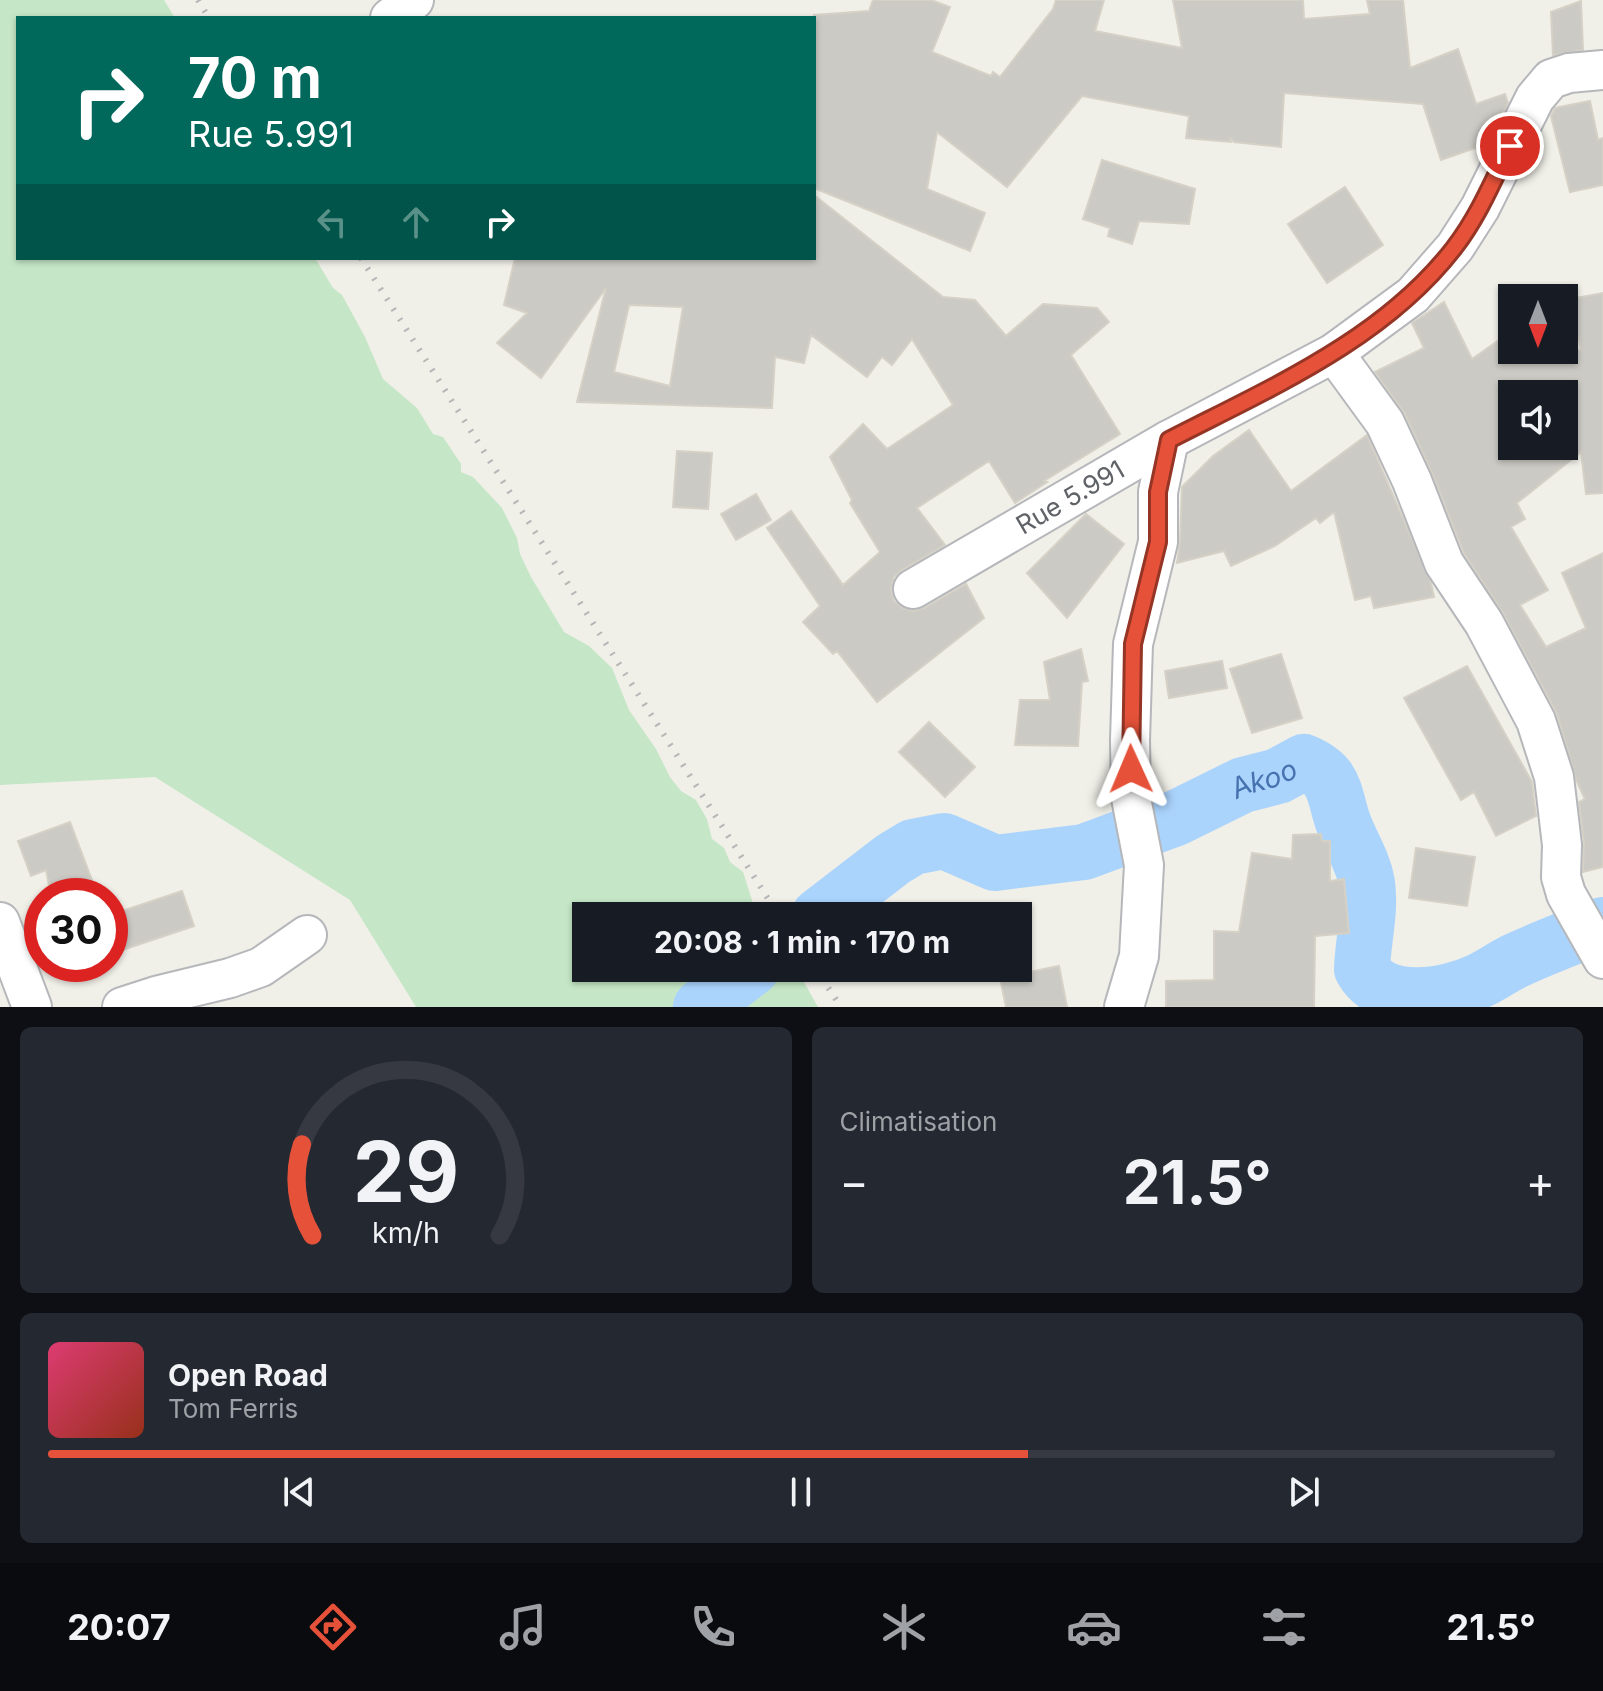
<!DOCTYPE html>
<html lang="fr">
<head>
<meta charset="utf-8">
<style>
  :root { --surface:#171b24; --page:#242831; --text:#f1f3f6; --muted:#9ea1a6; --line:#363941; --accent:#e55139 }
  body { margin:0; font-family:Inter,sans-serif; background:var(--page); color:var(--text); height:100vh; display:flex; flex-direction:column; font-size:30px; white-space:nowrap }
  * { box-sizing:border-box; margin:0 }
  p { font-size:26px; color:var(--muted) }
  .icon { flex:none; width:44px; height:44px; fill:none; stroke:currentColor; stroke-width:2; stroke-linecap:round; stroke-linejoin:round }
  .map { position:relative; height:1007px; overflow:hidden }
  .sheet { display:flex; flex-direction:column; gap:20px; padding:20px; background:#0d0f14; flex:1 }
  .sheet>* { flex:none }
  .hud { position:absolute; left:16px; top:16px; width:800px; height:244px; border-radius:0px; box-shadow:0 2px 6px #0004; background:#00695c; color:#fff; overflow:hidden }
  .needle { width:52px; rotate:180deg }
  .fabs { position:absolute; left:1498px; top:284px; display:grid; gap:16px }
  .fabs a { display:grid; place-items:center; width:80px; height:80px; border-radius:0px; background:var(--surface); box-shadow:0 2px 6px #0004; font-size:40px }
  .speed { position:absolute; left:24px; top:878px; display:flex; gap:16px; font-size:40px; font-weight:700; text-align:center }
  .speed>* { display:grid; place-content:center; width:104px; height:104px; border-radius:50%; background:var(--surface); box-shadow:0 2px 6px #0004; line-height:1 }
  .speed .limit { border:12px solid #d22; background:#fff; color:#111 }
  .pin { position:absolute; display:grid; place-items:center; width:68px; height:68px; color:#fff; margin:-34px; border:4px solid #fff; border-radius:50%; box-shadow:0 2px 8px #0007 }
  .me { position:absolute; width:88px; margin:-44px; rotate:359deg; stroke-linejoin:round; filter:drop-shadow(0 0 6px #0008) }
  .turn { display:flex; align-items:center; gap:28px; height:168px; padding:0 40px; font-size:36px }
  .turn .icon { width:104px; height:104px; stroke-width:2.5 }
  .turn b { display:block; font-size:56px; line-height:68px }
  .lanes { display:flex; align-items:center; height:76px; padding:0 40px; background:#0003; justify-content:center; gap:40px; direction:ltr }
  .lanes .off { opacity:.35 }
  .big { font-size:60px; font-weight:700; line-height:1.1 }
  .sheet .tile { flex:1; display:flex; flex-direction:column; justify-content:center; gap:12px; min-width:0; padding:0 28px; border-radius:12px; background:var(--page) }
  .sheet .dial { align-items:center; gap:0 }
  .dial svg { height:208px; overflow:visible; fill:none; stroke:var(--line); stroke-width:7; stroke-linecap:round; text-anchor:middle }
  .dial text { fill:var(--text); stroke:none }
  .song { display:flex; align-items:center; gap:24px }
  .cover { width:96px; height:96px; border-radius:12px; background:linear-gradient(135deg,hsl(340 70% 55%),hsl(10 70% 35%)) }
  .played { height:8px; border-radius:4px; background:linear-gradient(90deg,var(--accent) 65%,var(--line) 65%) }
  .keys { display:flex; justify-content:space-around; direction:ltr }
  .heat { display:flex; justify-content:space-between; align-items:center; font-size:44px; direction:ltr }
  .sheet .tiles { flex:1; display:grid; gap:20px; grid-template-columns:1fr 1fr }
  .tile:last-child { grid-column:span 2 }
  .trip { position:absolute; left:572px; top:902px; width:460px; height:80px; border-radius:0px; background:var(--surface); box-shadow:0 2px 6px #0004; font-weight:700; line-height:80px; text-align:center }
  .menu { display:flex; height:128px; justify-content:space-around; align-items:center; background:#090b0e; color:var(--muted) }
  .menu .icon { width:56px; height:56px }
  .menu .on { color:var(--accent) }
  .menu b { font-size:36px; color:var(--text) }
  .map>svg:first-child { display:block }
  .green { fill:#c5e7c7 }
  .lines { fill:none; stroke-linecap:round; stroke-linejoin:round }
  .river { stroke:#abd4fd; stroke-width:56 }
  .building { fill:#cccac4; stroke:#d5d1c6; stroke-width:2; fill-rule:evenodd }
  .street-casing { stroke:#b5b7bb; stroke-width:42 }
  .street { stroke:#fff; stroke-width:38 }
  .rail { stroke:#b6b6b7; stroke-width:6; stroke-dasharray:2 10; stroke-linecap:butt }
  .route-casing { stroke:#953525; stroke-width:20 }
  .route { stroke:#e55139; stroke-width:14 }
  .labels { text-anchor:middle; stroke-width:6; stroke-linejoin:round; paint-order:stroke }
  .street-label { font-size:26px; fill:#5f6267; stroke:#fff }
  .water-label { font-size:28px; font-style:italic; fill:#4673b0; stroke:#fff }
</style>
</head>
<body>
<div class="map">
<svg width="1603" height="1007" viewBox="0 0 1603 1007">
  <rect width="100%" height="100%" fill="#f0efe8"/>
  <path class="green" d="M0 0H164L175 18H18V258H315L333 288 342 295 365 337 383 379 417 408 433 434 443 437 461 464V472L473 477 502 508 517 538 520 554 531 577 564 632 589 646 612 668 629 710 656 749 670 777 681 791 696 800 707 819 712 839 724 848 730 862 743 872 757 916H586V968H796L818 1007H416L350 900 155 777 0 785Z"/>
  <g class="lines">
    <g class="river">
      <path id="s1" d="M819 916 893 859 913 847 944 841 995 863 1084 852 1176 818 1243 785 1278 776 1304 762C1335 775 1333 790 1342 819 1349 841 1363 860 1367 883 1371 912 1363 940 1362 969 1383 1007 1445 997 1479 981 1492 975 1504 966 1517 960 1545 947 1574 936 1603 925"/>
      <path d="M701 1007 752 968"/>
    </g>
  </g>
  <path class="building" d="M873 0H931L950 7 932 52 991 76 993 72 1000 77 1053 9 1056 0H1104L1095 31 1182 48 1173 0H1303L1304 19 1370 14 1367 0H1403L1410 68 1458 49 1476 104 1505 94 1508 103 1487 144 1441 160 1423 104 1284 93 1281 147 1234 142 1230 137 1231 142 1186 138 1189 116 1082 96 1007 187 937 132 927 189 985 213 970 251 814 188V15L869 11Z
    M1581 1 1583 50 1553 55 1551 12Z
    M1590 101 1598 140 1603 138V185L1570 192 1551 116 1555 108Z
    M1102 160 1195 189 1189 224 1139 221 1132 244 1108 236 1110 228 1083 219Z
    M1345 187 1383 245 1327 283 1288 224Z
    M814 195 943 297 975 300 1006 336 1043 304 1097 308 1109 322 1071 355 1120 434 1044 481 1047 482 1015 503 989 461 917 508 945 545 902 570 894 577 891 590 894 601 903 608 914 611 924 608 966 584 984 618 877 702 837 651 833 654 803 622 820 606 767 528 791 511 843 585 880 552 850 503 852 500 830 457 863 424 887 449 953 405 912 339 892 365 882 357 867 377 811 335 804 363 775 357 772 408 577 402 606 288 541 378 497 343 527 313 504 305 515 258H814ZM629 305 683 307 670 386 614 372Z
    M1603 293V493L1586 494 1581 452 1517 503 1525 519 1511 527 1548 590 1520 605 1546 647 1586 628 1562 573 1603 553V867L1583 872 1584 843 1579 802 1585 799 1577 782 1557 714 1503 613 1464 553 1432 473 1405 414 1375 372 1424 348 1412 323 1444 302 1472 359 1512 331V350H1581L1570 299ZM1512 394H1564V446H1512Z
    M1249 430 1291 491 1367 435 1431 583 1434 597 1374 608 1371 596 1355 600 1334 512 1320 523 1316 518 1275 546 1231 566 1224 551 1177 563 1180 542 1182 487 1213 456Z
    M677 451 712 453 708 509 673 507Z
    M756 494 771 520 736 540 721 514Z
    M1086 514 1124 544 1067 618 1027 573Z
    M1081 649 1088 681 1082 682 1078 746 1015 745 1020 700H1050L1044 662Z
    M1281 654 1302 718 1252 733 1230 669Z
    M1222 661 1227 688 1169 698 1165 671Z
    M1467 666 1532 782 1536 816 1496 836 1474 792 1461 800 1404 698Z
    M929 722 975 767 945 797 899 752Z
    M70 822 98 896H51L46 870 31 876 18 841Z
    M1321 834 1322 841H1330V881L1344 879 1349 933 1315 936 1314 1007H1166V981L1214 980V931L1239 932 1252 853 1292 859 1293 835Z
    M1416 848 1475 857 1467 906 1409 898Z
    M182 891 194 926 110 954V915Z
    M1059 966 1067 1007H1006L1000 978Z"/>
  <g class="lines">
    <defs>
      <g id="street">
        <path d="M390 18 414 0"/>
        <path d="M1334 353 1385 423 1412 481 1444 563 1484 623 1536 721 1554 777 1562 845 1561 877 1566 894 1603 959"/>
        <path id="s2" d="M913 589 1169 440 1334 353 1413 295 1455 247 1480 208 1535 98 1551 79 1569 73 1603 70"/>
        <path d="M0 922 32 1007"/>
        <path d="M122 1007 156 996 230 978 261 967 307 935"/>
        <path d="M1124 1007 1139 956 1144 865 1131 798 1130 740 1133 644 1158 542V492L1169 440"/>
      </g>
    </defs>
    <use href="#street" class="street-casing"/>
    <use href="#street" class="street"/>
    <path class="rail" d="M198 0 209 18
      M361 258 779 916
      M815 968 841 1007"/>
  </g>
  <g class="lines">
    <defs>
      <path id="route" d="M1131 769 1133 644 1158 542V492L1169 440C1270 388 1383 340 1454 248 1478 217 1493 181 1510 146"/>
    </defs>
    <use href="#route" class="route-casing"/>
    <use href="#route" class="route"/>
  </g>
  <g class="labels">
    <g class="street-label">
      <text dy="9" stroke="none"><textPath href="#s2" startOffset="182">Rue 5.991</textPath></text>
    </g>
    <g class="water-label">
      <text dy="10" stroke="none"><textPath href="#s1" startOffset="488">Akoo</textPath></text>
    </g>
  </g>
</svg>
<div class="fabs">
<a><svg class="needle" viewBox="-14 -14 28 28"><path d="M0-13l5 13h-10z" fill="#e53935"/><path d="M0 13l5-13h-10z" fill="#9ea1a6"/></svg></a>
<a><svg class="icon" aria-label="sound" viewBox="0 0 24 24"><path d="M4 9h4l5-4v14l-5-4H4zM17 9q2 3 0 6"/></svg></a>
</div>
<div class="speed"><div class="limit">30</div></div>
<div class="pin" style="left:1510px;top:146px;background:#d93025"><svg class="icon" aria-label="arrive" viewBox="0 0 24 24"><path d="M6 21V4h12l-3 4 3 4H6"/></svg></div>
<svg class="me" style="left:1131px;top:769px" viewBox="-20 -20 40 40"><path d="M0-17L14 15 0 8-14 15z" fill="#e55139" stroke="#fff" stroke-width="4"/></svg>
<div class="trip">20:08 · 1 min · 170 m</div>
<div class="hud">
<div class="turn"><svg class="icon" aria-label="right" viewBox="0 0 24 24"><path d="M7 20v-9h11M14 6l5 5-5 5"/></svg><div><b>70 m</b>Rue 5.991</div></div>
<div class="lanes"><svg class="icon off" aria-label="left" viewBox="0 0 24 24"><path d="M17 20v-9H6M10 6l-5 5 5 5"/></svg><svg class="icon off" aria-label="ahead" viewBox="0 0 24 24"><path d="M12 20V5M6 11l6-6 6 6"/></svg><svg class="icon" aria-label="right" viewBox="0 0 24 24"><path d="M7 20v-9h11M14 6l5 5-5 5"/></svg></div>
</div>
</div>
<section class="sheet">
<div class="tiles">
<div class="tile dial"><svg viewBox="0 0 100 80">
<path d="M14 69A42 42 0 1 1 86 69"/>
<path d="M14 69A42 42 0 0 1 10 34" stroke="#e55139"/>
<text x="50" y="56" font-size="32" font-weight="700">29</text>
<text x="50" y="72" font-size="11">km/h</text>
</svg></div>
<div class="tile"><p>Climatisation</p>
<div class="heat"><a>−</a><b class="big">21.5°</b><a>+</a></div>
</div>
<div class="tile">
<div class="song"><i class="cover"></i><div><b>Open Road</b><p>Tom Ferris</p></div></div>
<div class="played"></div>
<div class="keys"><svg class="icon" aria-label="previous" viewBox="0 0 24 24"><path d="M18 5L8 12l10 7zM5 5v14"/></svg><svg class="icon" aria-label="pause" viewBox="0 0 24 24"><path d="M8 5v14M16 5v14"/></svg><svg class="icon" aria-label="next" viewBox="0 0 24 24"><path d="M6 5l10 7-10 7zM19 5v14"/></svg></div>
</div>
</div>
</section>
<nav class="menu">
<b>20:07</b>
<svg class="icon on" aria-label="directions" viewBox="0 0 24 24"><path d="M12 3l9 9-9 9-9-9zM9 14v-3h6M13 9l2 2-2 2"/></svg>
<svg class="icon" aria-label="music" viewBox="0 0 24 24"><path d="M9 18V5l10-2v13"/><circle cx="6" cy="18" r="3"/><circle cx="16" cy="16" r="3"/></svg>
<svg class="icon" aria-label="phone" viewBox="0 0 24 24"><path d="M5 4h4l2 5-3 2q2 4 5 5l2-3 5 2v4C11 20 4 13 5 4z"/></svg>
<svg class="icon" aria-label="climate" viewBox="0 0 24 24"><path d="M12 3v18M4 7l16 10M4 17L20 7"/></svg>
<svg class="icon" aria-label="car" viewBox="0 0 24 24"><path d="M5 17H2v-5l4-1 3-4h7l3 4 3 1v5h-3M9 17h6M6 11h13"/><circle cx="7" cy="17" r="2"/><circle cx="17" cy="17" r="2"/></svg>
<svg class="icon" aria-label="filters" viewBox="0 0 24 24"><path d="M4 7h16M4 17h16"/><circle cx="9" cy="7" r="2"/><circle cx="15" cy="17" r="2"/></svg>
<b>21.5°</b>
</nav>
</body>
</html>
